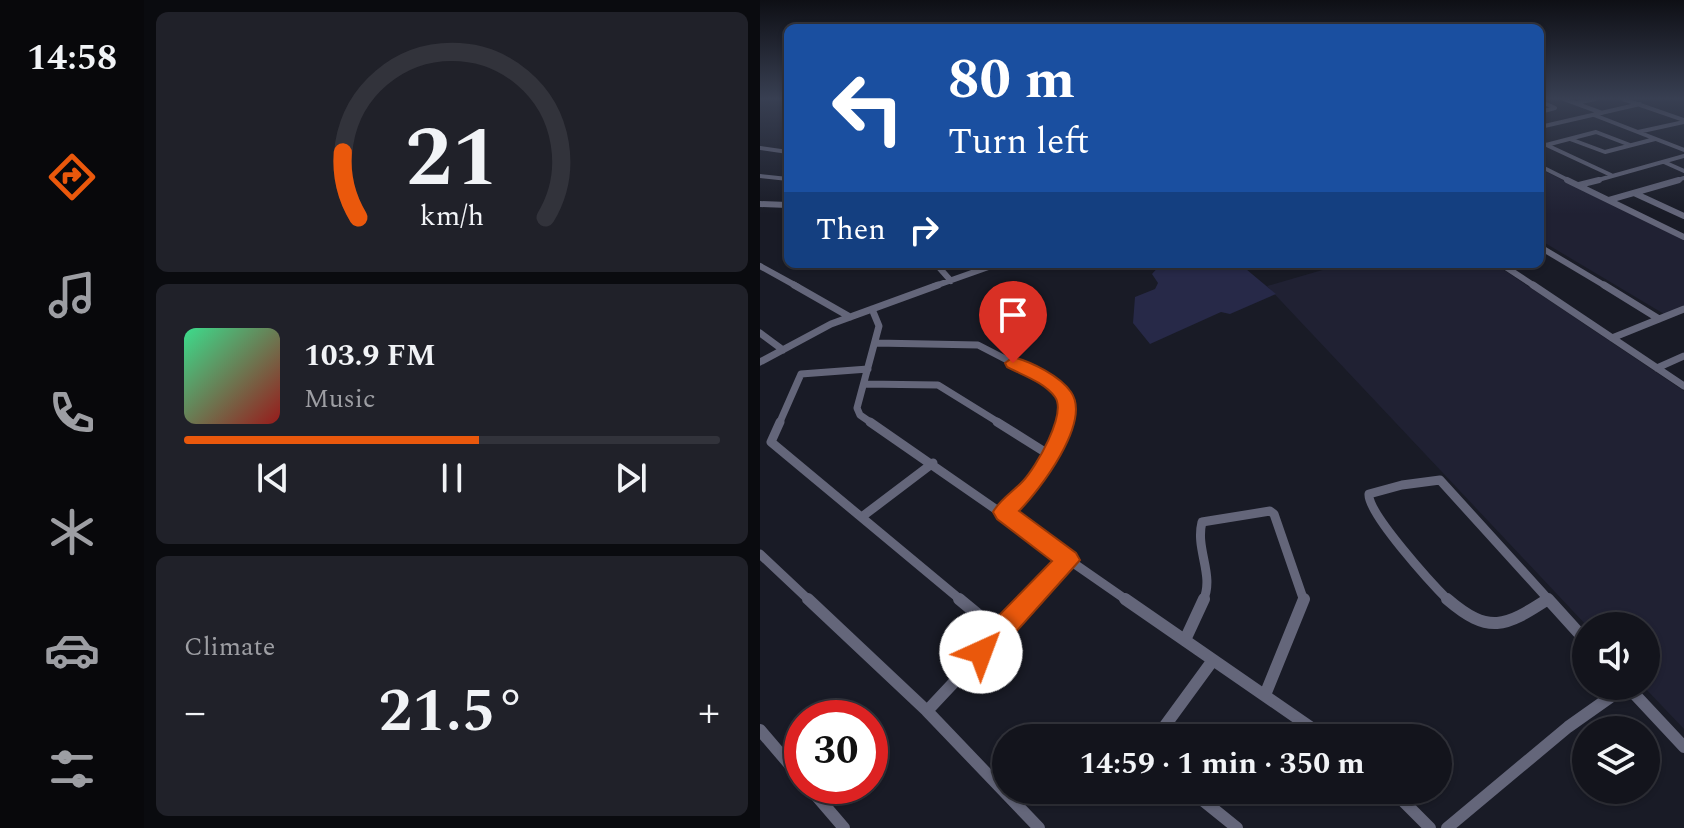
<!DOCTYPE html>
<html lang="en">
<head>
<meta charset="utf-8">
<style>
  :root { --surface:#13141c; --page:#202129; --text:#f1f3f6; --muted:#9d9ea3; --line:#32333b; --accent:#ea580c }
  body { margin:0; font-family:Spectral,serif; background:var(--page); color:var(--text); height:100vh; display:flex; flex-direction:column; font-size:30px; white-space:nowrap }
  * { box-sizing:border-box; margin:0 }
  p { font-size:26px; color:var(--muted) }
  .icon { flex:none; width:44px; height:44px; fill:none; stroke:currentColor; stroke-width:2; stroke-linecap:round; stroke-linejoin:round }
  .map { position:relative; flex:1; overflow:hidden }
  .panel { display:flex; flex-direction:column; gap:12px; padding:12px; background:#0a0b0f; width:616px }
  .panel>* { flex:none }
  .hud { position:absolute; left:24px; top:24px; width:760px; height:244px; border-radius:12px; box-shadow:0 2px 6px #0004,0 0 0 2px var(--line); background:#1a4fa0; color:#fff; overflow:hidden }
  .controls { position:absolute; left:812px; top:612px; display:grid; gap:16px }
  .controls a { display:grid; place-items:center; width:88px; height:88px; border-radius:50%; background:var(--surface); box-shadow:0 2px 6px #0004,0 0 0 2px var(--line); font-size:40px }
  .speed { position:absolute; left:24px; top:700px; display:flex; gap:16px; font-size:40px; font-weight:700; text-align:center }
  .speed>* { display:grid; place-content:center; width:104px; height:104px; border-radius:50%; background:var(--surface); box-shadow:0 2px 6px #0004,0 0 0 2px var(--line); line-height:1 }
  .speed .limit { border:12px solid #d22; background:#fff; color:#111 }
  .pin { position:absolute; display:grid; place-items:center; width:68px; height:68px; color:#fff; margin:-82px -34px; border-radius:50% 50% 50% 0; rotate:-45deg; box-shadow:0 0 8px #0007 }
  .pin .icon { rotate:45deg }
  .me { position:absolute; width:88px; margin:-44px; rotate:43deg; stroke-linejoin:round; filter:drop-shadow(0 0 6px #0008) }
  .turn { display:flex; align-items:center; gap:28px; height:168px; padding:0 32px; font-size:36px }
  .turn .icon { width:104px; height:104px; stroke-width:2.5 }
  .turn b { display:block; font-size:56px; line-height:68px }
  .then { display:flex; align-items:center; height:76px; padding:0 32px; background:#0003; gap:16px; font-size:30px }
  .big { font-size:60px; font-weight:700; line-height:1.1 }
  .panel .tile { flex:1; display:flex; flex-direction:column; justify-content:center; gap:12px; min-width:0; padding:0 28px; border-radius:12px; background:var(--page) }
  .panel .dial { align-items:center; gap:0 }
  .dial svg { height:208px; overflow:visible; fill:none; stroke:var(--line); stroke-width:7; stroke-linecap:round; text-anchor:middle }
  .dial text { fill:var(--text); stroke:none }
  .song { display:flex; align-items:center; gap:24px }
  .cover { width:96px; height:96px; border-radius:12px; background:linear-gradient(135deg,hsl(150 70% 55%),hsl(0 70% 35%)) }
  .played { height:8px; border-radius:4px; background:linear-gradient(90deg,var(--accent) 55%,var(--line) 55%) }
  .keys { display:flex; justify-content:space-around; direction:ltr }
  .heat { display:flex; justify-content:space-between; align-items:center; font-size:44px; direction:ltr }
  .trip { position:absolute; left:232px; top:724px; width:460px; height:80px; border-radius:40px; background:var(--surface); box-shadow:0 2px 6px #0004,0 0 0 2px var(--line); font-weight:700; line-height:80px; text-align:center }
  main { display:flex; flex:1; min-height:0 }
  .tab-bar { display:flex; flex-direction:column; width:144px; justify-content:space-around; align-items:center; background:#08080b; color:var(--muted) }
  .tab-bar .icon { width:56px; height:56px }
  .tab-bar .current { color:var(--accent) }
  .tab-bar b { font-size:36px; color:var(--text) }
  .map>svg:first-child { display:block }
  .built { fill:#202133 }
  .green { fill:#272948 }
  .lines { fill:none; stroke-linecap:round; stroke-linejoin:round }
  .minor-far4 { stroke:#64667a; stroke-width:4 }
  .minor-far3 { stroke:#64667a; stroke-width:6 }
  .minor-far2 { stroke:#64667a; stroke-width:7 }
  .minor-far1 { stroke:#64667a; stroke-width:9 }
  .minor { stroke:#64667a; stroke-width:12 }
  .route { fill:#ea580c; stroke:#983908; stroke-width:2 }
</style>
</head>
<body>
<main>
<nav class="tab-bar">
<b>14:58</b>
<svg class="icon current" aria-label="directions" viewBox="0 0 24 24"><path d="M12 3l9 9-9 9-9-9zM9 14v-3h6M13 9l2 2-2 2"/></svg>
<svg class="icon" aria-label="music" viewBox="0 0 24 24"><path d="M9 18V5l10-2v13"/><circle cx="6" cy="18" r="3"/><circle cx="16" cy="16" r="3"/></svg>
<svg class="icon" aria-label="phone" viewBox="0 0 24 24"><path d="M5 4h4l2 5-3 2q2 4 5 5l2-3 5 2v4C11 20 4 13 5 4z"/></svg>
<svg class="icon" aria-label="climate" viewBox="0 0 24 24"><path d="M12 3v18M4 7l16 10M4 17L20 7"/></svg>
<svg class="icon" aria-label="car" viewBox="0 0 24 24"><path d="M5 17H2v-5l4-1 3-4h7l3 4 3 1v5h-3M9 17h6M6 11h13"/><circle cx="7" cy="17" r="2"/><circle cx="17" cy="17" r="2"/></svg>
<svg class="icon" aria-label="filters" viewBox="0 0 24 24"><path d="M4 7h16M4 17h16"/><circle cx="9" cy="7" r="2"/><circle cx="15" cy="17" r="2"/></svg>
</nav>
<section class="panel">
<div class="tile dial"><svg viewBox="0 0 100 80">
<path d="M14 69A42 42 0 1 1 86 69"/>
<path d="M14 69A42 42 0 0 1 8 44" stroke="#ea580c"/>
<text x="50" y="56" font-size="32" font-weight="700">21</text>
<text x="50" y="72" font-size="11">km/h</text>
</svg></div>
<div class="tile">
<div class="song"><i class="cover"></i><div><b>103.9 FM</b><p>Music</p></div></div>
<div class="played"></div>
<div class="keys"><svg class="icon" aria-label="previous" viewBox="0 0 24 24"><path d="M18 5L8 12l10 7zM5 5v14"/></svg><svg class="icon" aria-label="pause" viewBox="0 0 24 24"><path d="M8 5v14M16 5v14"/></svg><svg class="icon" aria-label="next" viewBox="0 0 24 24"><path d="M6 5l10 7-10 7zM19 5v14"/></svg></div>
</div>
<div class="tile"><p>Climate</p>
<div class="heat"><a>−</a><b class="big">21.5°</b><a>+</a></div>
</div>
</section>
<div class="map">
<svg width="924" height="828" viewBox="0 0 924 828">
  <rect width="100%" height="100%" fill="#191b26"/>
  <path class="built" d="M780 169 924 239V305L904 314 780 240Z
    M583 264H735L924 391V729L883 686H886V626H827L507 286Z"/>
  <path class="green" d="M401 264H480L516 294 470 314 461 312 390 344 373 323 375 297 395 289 398 283 392 274Z"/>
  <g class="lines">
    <path class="minor-far4" d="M804 99 842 113
      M863 99 924 120
      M780 101 795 108 780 112
      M816 103 835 99
      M834 115 924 150
      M780 127 880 104
      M878 132 924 122
      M810 139 845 152 895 139
      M780 142 851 175
      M786 145 836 132 870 145
      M0 148 28 152
      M904 162 924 171
      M780 166 812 182
      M0 176 28 179
      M831 182 924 156
      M912 182 924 178"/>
    <path class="minor-far3" d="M807 180 924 237
      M819 185 839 180
      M874 193 924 216
      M849 200 919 180
      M0 204 28 205
      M780 247 847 287
      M176 264 191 281
      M741 264 776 287
      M0 266 38 287
      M172 287 237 264"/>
    <path class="minor-far2" d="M34 285 90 317
      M773 285 924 386
      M844 285 899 319
      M112 309 119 326 97 408 100 415 113 424
      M0 333 23 350
      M852 338 924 309
      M116 343 218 345 288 381 305 396 307 409 304 424
      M0 362 71 324 178 285
      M897 368 924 356
      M104 384 178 385 241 424
      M19 424 41 374 108 369"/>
    <path class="minor-far1" d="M20 422 11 442 202 601
      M110 422 368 601
      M237 422 288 454
      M244 512C269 488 297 457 304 422
      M103 516 173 463
      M0 554 50 601
      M270 601 308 560
      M443 601C455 575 435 550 442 522L510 511 514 514 544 601
      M689 601C673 585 607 513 609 494L642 485 680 480 788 599
      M785 601 788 599"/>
    <path class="minor" d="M48 599 167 711 279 828
      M199 599 239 632
      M365 599 566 738
      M687 599C729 635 745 627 788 599
      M788 599 826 641
      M425 640 444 599
      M867 686 924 747
      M505 695 544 599
      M167 711 272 599
      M0 730 42 779
      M396 738 453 660
      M48 786 84 828
      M430 790 477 828
      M632 790 670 828
      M687 828 808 727 866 686"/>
  </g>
  <linearGradient id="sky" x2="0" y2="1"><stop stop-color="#0e0f15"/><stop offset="0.46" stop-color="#383f52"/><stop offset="1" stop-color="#383f52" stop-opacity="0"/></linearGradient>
  <rect width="924" height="214" fill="url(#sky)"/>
  <path class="route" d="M253 357C272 362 300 376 311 392 332 422 279 491 259 511L316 553 320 560 230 661 221 665 212 661 209 652 212 643 292 561 237 519 233 512C240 499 254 491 263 481 276 467 307 414 295 397 284 382 262 375 247 367L245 363Z"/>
</svg>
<div class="controls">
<a><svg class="icon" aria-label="sound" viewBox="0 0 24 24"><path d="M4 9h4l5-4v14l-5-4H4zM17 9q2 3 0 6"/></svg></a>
<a><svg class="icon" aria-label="layers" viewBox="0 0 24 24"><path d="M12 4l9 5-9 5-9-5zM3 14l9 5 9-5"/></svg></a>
</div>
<div class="speed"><div class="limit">30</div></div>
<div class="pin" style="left:253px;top:363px;background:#d93025"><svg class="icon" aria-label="arrive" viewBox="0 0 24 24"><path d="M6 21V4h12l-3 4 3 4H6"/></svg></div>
<svg class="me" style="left:221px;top:652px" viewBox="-20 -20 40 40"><circle r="19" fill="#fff"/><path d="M0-13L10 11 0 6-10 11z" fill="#ea580c"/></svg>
<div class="trip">14:59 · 1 min · 350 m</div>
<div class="hud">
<div class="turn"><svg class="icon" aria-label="left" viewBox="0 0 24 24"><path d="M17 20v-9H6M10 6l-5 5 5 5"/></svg><div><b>80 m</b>Turn left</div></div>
<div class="then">Then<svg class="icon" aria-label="right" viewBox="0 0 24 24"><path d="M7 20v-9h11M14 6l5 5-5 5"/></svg></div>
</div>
</div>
</main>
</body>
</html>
